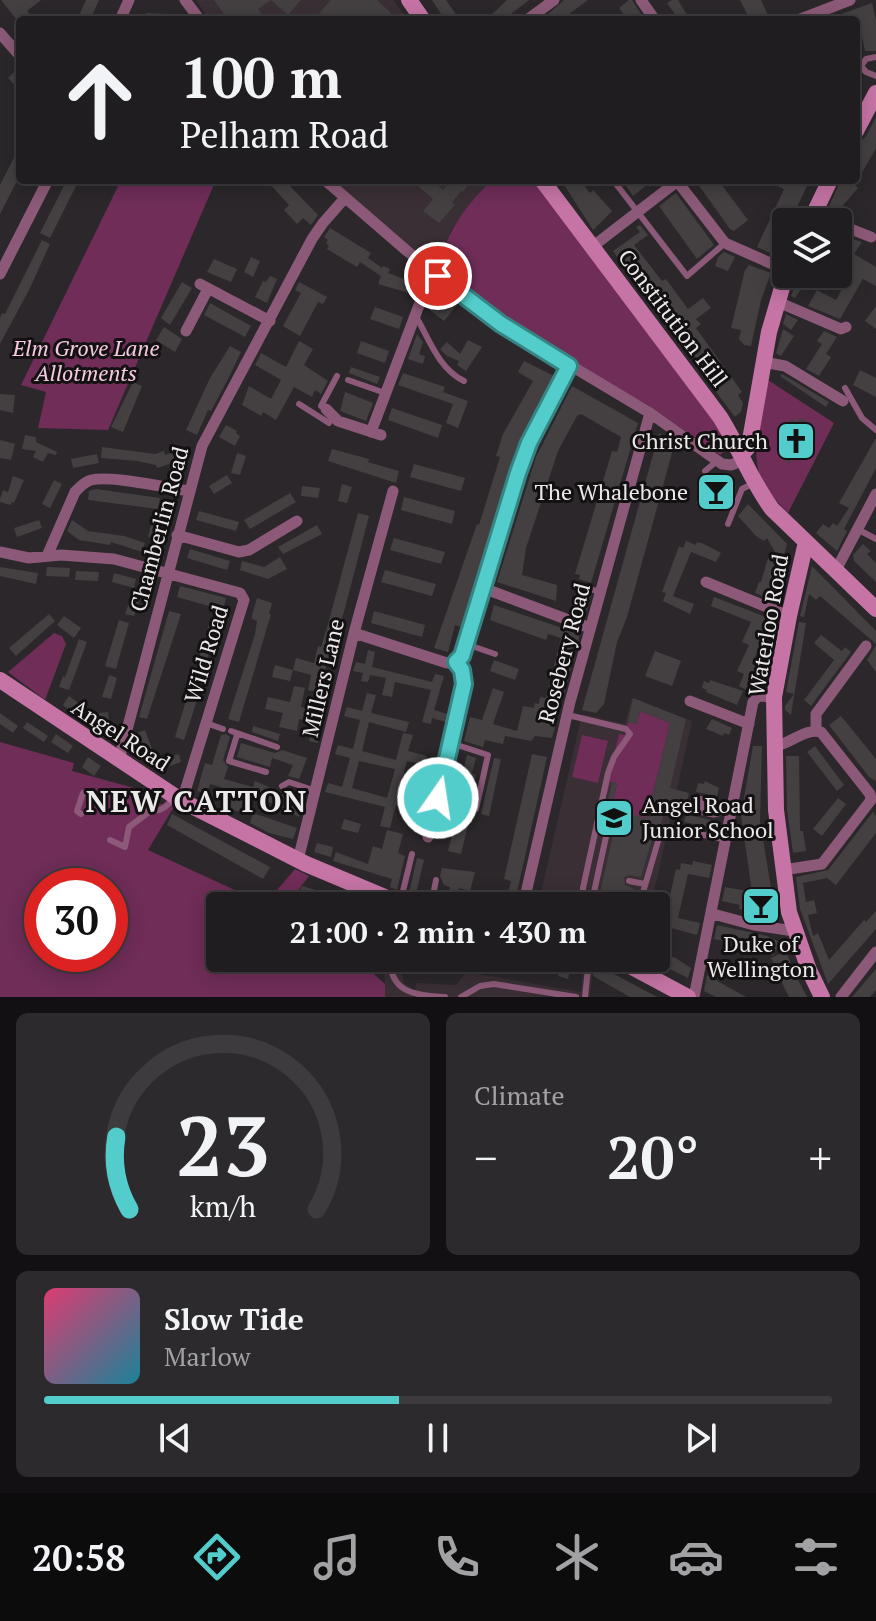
<!DOCTYPE html>
<html lang="en">
<head>
<meta charset="utf-8">
<style>
  :root { --surface:#201d20; --page:#2d2a2d; --text:#f1f3f6; --muted:#a2a2a5; --line:#3d3b3e; --accent:#53cdcb }
  body { margin:0; font-family:"PT Serif",serif; background:var(--page); color:var(--text); height:100vh; display:flex; flex-direction:column; font-size:30px; white-space:nowrap }
  * { box-sizing:border-box; margin:0 }
  p { font-size:26px; color:var(--muted) }
  .icon { flex:none; width:44px; height:44px; fill:none; stroke:currentColor; stroke-width:2; stroke-linecap:round; stroke-linejoin:round }
  .map { position:relative; height:997px; overflow:hidden }
  .drawer { display:flex; flex-direction:column; gap:16px; padding:16px; background:#121012; flex:1 }
  .drawer>* { flex:none }
  .hud { position:absolute; left:16px; top:16px; width:844px; height:168px; border-radius:8px; box-shadow:0 4px 20px #0003,0 0 0 2px var(--line); background:#201d20; color:var(--text); overflow:hidden }
  .tools { position:absolute; left:772px; top:208px; display:grid; gap:16px }
  .tools a { display:grid; place-items:center; width:80px; height:80px; border-radius:8px; background:var(--surface); box-shadow:0 4px 20px #0003,0 0 0 2px var(--line); font-size:40px }
  .speed { position:absolute; left:24px; top:868px; display:flex; gap:16px; font-size:40px; font-weight:700; text-align:center }
  .speed>* { display:grid; place-content:center; width:104px; height:104px; border-radius:50%; background:var(--surface); box-shadow:0 4px 20px #0003,0 0 0 2px var(--line); line-height:1 }
  .speed .limit { border:12px solid #d22; background:#fff; color:#111 }
  .pin { position:absolute; display:grid; place-items:center; width:68px; height:68px; color:#fff; margin:-34px; border:4px solid #fff; border-radius:50%; box-shadow:0 2px 8px #0007 }
  .me { position:absolute; width:88px; margin:-44px; rotate:13deg; stroke-linejoin:round; filter:drop-shadow(0 0 6px #0008) }
  .turn { display:flex; align-items:center; gap:28px; height:168px; padding:0 32px; font-size:36px }
  .turn .icon { width:104px; height:104px; stroke-width:2.5 }
  .turn b { display:block; font-size:56px; line-height:68px }
  .big { font-size:60px; font-weight:700; line-height:1.1 }
  .drawer .widget { flex:1; display:flex; flex-direction:column; justify-content:center; gap:12px; min-width:0; padding:0 28px; border-radius:12px; background:var(--page) }
  .drawer .dial { align-items:center; gap:0 }
  .dial svg { height:208px; overflow:visible; fill:none; stroke:var(--line); stroke-width:7; stroke-linecap:round; text-anchor:middle }
  .dial text { fill:var(--text); stroke:none }
  .song { display:flex; align-items:center; gap:24px }
  .cover { width:96px; height:96px; border-radius:12px; background:linear-gradient(135deg,hsl(340 70% 55%),hsl(190 70% 35%)) }
  .played { height:8px; border-radius:4px; background:linear-gradient(90deg,var(--accent) 45%,var(--line) 45%) }
  .keys { display:flex; justify-content:space-around; direction:ltr }
  .heat { display:flex; justify-content:space-between; align-items:center; font-size:44px; direction:ltr }
  .drawer .tiles { flex:1; display:grid; gap:16px; grid-template-columns:1fr 1fr }
  .widget:last-child { grid-column:span 2 }
  .trip { position:absolute; left:206px; top:892px; width:464px; height:80px; border-radius:8px; background:var(--surface); box-shadow:0 4px 20px #0003,0 0 0 2px var(--line); font-weight:700; line-height:80px; text-align:center }
  .tabs { display:flex; height:128px; justify-content:space-around; align-items:center; background:#0d0c0d; color:var(--muted) }
  .tabs .icon { width:56px; height:56px }
  .tabs .current { color:var(--accent) }
  .tabs b { font-size:36px; color:var(--text) }
  .map>svg:first-child { display:block }
  .built { fill:#392f35 }
  .green { fill:#6f2d58; fill-rule:evenodd }
  .building { fill:#444042; fill-rule:evenodd }
  .lines { fill:none; stroke-linecap:round; stroke-linejoin:round }
  .lane { stroke:#8c5a78; stroke-width:6 }
  .street { stroke:#8c5a78; stroke-width:11 }
  .secondary { stroke:#c574a5; stroke-width:16 }
  .route-casing { stroke:#368584; stroke-width:20 }
  .route { stroke:#53cdcb; stroke-width:14 }
  .labels { text-anchor:middle; stroke-width:6; stroke-linejoin:round; paint-order:stroke }
  .street-label { font-size:22px; fill:#ece9ea; stroke:#131112 }
  .park-label { font-size:22px; font-style:italic; fill:#f4c9e1; stroke:#131112 }
  .poi-label { font-size:22px; fill:#ece9ea; stroke:#131112; text-anchor:end }
  .district-label { font-size:30px; font-weight:bold; letter-spacing:2px; fill:#ece9ea; stroke:#131112 }
</style>
</head>
<body>
<div class="map">
<svg width="876" height="997" viewBox="0 0 876 997">
  <rect width="100%" height="100%" fill="#2b272a"/>
  <path class="built" d="M196 0H393L408 20H209Z
    M334 180H492L452 228 440 259 438 271 354 201Z
    M632 698 692 721 651 906H538L582 714 625 724Z
    M384 958H398L404 983 415 990 416 983 456 985 467 972 581 992 584 958H594L590 997H385Z"/>
  <path class="green" d="M121 180H216L108 430 38 428 46 392 21 385Z
    M533 180 647 329 732 446 720 455 648 405 541 345 438 271C444 235 465 206 491 181Z
    M768 380 834 423 788 513C780 504 770 495 764 485 747 455 763 411 768 380Z
    M54 633 62 636 66 644 45 700 8 672Z
    M640 711 670 723 647 818 611 811 617 783 610 782 607 795 604 794 619 734 625 735 628 722 637 724Z
    M582 735 608 741 598 783 572 777Z
    M0 742 74 763 72 771 145 791 142 800 151 805 163 804 167 800 175 805 148 850 265 904 295 869 309 876 286 906H220V958H356L385 984V997H0ZM42 886H110V954H42Z"/>
  <path class="building" d="M1 0H41L27 11 35 20H17Z
    M86 0H99L90 20H77Z
    M214 0H271L258 9 263 16 257 20H228Z
    M271 0H301L288 15Z
    M331 0H377L391 13 392 20H313Z
    M432 0H446L460 20H445Z
    M507 0H529L503 20H486Z
    M564 0H588L561 20H541Z
    M629 0H632L645 20H628L619 8Z
    M672 0H678L690 20H679L667 3Z
    M740 0H761L770 20H750Z
    M872 3 876 20V51H865L862 36 856 37V17L849 20H825Z
    M146 13 168 14 167 20H146Z
    M15 71 20 75V90L8 78Z
    M876 117V148L855 185 858 188 831 219 825 215 841 180H856V147L866 136Z
    M20 146V175L0 214V185Z
    M67 180H79L50 238 40 233Z
    M266 180H284L318 215 311 225 303 218 297 224 284 210 289 205Z
    M411 180H431L443 190 452 180H471L463 192 462 190 452 202 455 205 439 223 423 211 433 199Z
    M561 180H580L590 193 593 190 612 211 593 230Z
    M622 180H653L633 196Z
    M695 180H718L748 220 734 231 730 229Z
    M764 180H794L807 186 790 222H786V232L775 255 757 247 784 189Z
    M676 193 714 245 697 259 659 206Z
    M640 225 648 235 634 245 662 281 666 279 688 309 703 298 711 308 696 319 701 324 696 328 742 392 738 395 743 403 741 412 736 416H734L613 251 640 232 636 227Z
    M330 228 371 253 368 258 382 268 383 266 390 269 388 273 416 283 412 294 378 284 381 276 360 262 357 267 327 249 329 246 326 243 328 240 324 237Z
    M849 238 862 242 854 254 876 267V286L863 279 840 319 808 306 817 290 836 300 851 272 848 270 851 266 838 257Z
    M42 240 50 244 29 290 0 344V318L2 313 5 314Z
    M724 252 735 257 728 271 715 266 718 257Z
    M251 257 260 261 253 277 244 272Z
    M214 259 237 269 231 282 207 272Z
    M749 265 771 273 761 300 751 346 744 345 739 339 741 330 731 328 745 270Z
    M800 274 809 278 795 298 791 296Z
    M270 276 277 279 267 303 255 297 263 281 266 282Z
    M182 282 192 288 170 325 161 318Z
    M299 282 327 297 323 304 318 302 300 336 283 326 301 293 295 290Z
    M435 289 457 305 444 321 427 308Z
    M210 303 251 326 245 337 204 315Z
    M876 306V329L865 321Z
    M375 307 403 317 399 329 370 319Z
    M786 314 798 320 791 330 783 324Z
    M164 327 182 339 175 352 156 340Z
    M783 329 794 336 781 356 776 353Z
    M824 331 837 337 826 354 831 357 819 376 806 369 822 344 817 341Z
    M417 334 423 342 419 354 425 356 423 364 408 359Z
    M468 340 482 347 466 371 457 365 459 361 447 356 440 349 447 342 460 354Z
    M299 341 313 349 304 365 328 381 321 394 315 390 312 397 294 387 276 420 263 412 261 416 242 405 249 386 271 399 281 380 255 365 261 353 286 367Z
    M361 341 389 351 385 363 357 353Z
    M230 346 241 352 229 377 211 411 208 410 197 435 186 430 210 378Z
    M524 361 554 376 515 452 461 627 455 625 448 652 434 648 477 524 479 525 500 457 496 456 503 434 533 381 518 372Z
    M351 367 380 377 377 384 349 373Z
    M860 370 876 378V397L853 385Z
    M403 373 445 387 443 392 468 401 458 428 446 423 453 404 398 385Z
    M782 374 829 402 826 407 780 376Z
    M133 382 142 386 123 432 111 427Z
    M572 386 638 423 591 583 579 579 580 575 575 574 612 451 617 452 621 437 581 414 577 416 558 451 526 548 522 575 557 585 556 601 497 582 536 457Z
    M345 392 373 403 366 421 340 411Z
    M0 394 15 395 13 413 0 410Z
    M392 408 442 425 438 438 388 420Z
    M799 418 813 424 811 429 817 432 811 442 805 439 795 460 792 458 790 463 782 459 785 455 781 453 791 433 786 430 791 419 797 422Z
    M226 425 237 431 236 433 240 436 235 446 219 437Z
    M659 433 675 442 627 617 617 642 604 704 596 713 582 710Z
    M25 435 36 437V442L57 452 56 455 48 453 43 462 33 457 36 451 22 449Z
    M876 438V468L844 529 847 531 837 551 816 533 823 524 829 528 833 523 837 526 849 508 839 503Z
    M0 440 15 444 11 460 0 458Z
    M102 447 155 454 164 451 165 455 179 450 182 460 157 468 156 465 137 461 101 458Z
    M332 449 369 459 368 462 399 471 396 483 328 461Z
    M237 453 246 456 240 475 231 473Z
    M97 454 99 463 73 468 71 459Z
    M414 464 465 478 461 491 410 477Z
    M712 473 720 476 719 480 736 487 730 504 721 500 716 512 696 503 706 477Z
    M227 475 232 483 214 494 209 486Z
    M13 476 24 480 14 503 12 502 11 505 0 502V499L3 490 8 492Z
    M54 480 62 484 50 508 42 504Z
    M342 484 352 487 347 503 338 501Z
    M302 486 320 488 318 498 301 496Z
    M96 489 160 498 158 509 88 500 89 491Z
    M290 493 296 502 250 529 244 520Z
    M404 497 455 511 452 524 401 510Z
    M748 504 787 544 772 600 755 593 759 582H761L768 558 780 561 767 538 764 541 756 536 738 516Z
    M199 511 239 522 236 531 196 520Z
    M358 513 369 516 345 608 335 641 332 640 320 693 308 690 311 675 293 670 296 658 314 663 318 646 321 647 328 624Z
    M153 517 163 520 158 540 148 537Z
    M39 520 42 528 17 537 14 528Z
    M72 520 88 531 124 536 145 543 142 552 111 542 110 545 79 540 67 531Z
    M317 525 322 534 283 554 278 547Z
    M394 538 445 552 441 564 390 550Z
    M686 541 696 545 697 542 704 544 721 553 716 562 691 552 673 596 694 604 690 614 663 601 666 593 662 592 679 546 683 548Z
    M863 544 871 551 867 554 876 563V582L854 561 853 555Z
    M190 549 230 561 227 570 187 558Z
    M280 557 287 569 268 579 240 570 242 561 264 567Z
    M812 566 876 631V644L820 596 816 600 809 594 804 617 800 616Z
    M0 567 38 573 36 584 0 576Z
    M47 567 70 568 69 577 46 576Z
    M385 570 436 584 432 596 381 582Z
    M76 571 99 572 98 581 75 580Z
    M114 573 136 579 134 588 112 582Z
    M180 586 226 598 223 610 177 597Z
    M576 591 591 595 586 613 570 612Z
    M133 592 142 595 134 616 125 614Z
    M714 597 774 620 762 649 759 648 752 664 759 667 749 691 739 686 744 674 737 671 749 645 742 642 751 622 711 606Z
    M257 598 272 603 269 614H271L239 722 228 719 255 634 257 621 252 619V615Z
    M494 605 580 634 552 738 535 736 531 741 505 736 503 744 485 740 483 747 464 741 470 717 482 720 493 688 504 692 493 724 517 731 523 706 534 708 535 703 539 704 540 697 546 698 561 638 548 634 546 640 490 620Z
    M169 611 181 614 147 719 139 717Z
    M374 611 425 625 422 637 371 623Z
    M49 614 55 621 16 656 9 648Z
    M64 616 81 628 74 638 57 625Z
    M119 620 129 623 116 669 105 666Z
    M799 622 806 623 791 715 785 710V706L794 694 786 692Z
    M209 624 218 626 207 660 210 661 207 670 184 740 175 737Z
    M821 635 842 651 845 647 851 652 811 706 804 700 834 660 814 643Z
    M79 639 87 642 69 690 59 687 63 676 65 677Z
    M876 645V672L867 660Z
    M368 650 375 652 372 667 432 682 435 674 444 676 434 710 448 714 446 722 432 718 431 724 422 722 431 690 395 682 392 697 382 695 386 678 370 675 368 682 361 681 363 673 353 671 356 662 365 664Z
    M655 651 681 661 672 686 645 676Z
    M494 660 519 669 515 680 490 671Z
    M275 665 293 670 290 681 272 677Z
    M109 675 117 678 111 699 102 697Z
    M710 680 743 691 737 705 706 692 707 690 702 688 704 681 709 683Z
    M294 686 305 688 301 707 322 712 319 724 299 719 297 731 279 727 283 713 265 709 268 697 290 702Z
    M367 693 376 695 371 713 409 722 406 732 369 722 362 751 396 760 403 733 413 735 408 751 427 756 424 765 407 761 398 795 411 799 409 808 396 805 390 828 380 826 385 807 325 792 328 783 342 787 350 758 335 754 338 745 353 749 360 720 344 716 347 707 362 711ZM359 761 395 769 387 798 352 788Z
    M69 696 93 714 108 712 109 722 87 725 63 705Z
    M633 698 686 719 670 788 689 793 684 814 665 809 659 832 653 836 641 877 629 875 624 878 625 885 633 888 629 906H597L616 822 611 817 604 819 612 782 617 783 613 800 632 805 630 814 647 818 670 723 640 711 637 724 628 722Z
    M0 713 18 726 13 733 0 724Z
    M841 716 876 759V781L869 777 829 725Z
    M712 719 732 728 729 735 724 733 723 736 706 729Z
    M27 722 48 736 44 742 23 728Z
    M313 724 322 726 318 743 309 741Z
    M253 726 280 734 278 741 252 732Z
    M145 730 153 752 144 755 137 733Z
    M56 734 73 746 68 753 51 742Z
    M226 734 230 737 223 760 228 767 224 779 253 787 255 781 294 798 296 791 305 794 299 817 265 800 245 794 240 812 229 809 234 791 210 784 208 794 197 791 205 763 212 765 221 735Z
    M241 743 275 753 282 750 307 758 299 779 288 776 293 765 272 758 270 767 237 757Z
    M753 746H762L760 821 776 918 739 909 740 905 722 901 725 887 752 892 741 815Z
    M815 746 844 785 837 791 807 752Z
    M179 754 181 762 158 770 155 761Z
    M532 754 547 757 514 906H471L474 894 507 898 511 881 504 879Z
    M467 755 476 758 472 773 476 775 472 790 463 788 467 772 463 771Z
    M786 756H799L800 831H803L806 851 793 853 787 809Z
    M88 757 101 766 94 776 82 767Z
    M494 758 501 759 489 816 481 814Z
    M427 764 436 766 432 783 422 781Z
    M705 781 719 788 717 796 696 792 698 783 704 784Z
    M456 790 466 792 461 809 452 806Z
    M838 798 846 804 822 836 813 829Z
    M687 811 693 816 711 820 710 827 684 822Z
    M873 812 876 816V833L836 885 827 878 803 883 806 902 814 900 817 913 808 915 813 936 818 933 829 960 864 920 866 922 876 911V929L828 984 800 909 796 877 828 870Z
    M253 813 297 828 293 839 269 833 250 823Z
    M172 814 270 867 263 879 167 825Z
    M457 814 470 817 461 854 448 851Z
    M344 819 361 824 358 833 341 829Z
    M387 830 403 834 398 853 405 856 397 890 390 887 392 879 333 861 336 852 368 864 373 846 382 849Z
    M317 843 333 847 331 857 314 852Z
    M417 858 424 860 416 894 409 893Z
    M693 861 712 865 709 878 688 874 678 918 700 923 697 935 668 927 670 918 665 917 676 869 680 870 681 863 692 865Z
    M442 868 475 872 470 891 459 888 457 895 449 893 450 887 444 885 440 876Z
    M302 886 326 893 350 906H324L296 896Z
    M717 925 767 936 780 942 773 956 744 942 743 945 714 939Z
    M786 951 796 976 807 997H789L781 981 771 958Z
    M674 957 691 968 688 978 666 967 670 958Z
    M531 958H558L572 962 568 979 558 976 560 968 530 961Z
    M596 965 614 974 657 997H630L593 976Z
    M876 969V990L870 997H852Z
    M707 975 719 982 746 997H716L704 991Z"/>
  <g class="lines">
    <path class="lane" d="M876 57 866 59 861 66 866 72 876 76
      M613 180 687 276 725 243
      M413 316 418 320C431 344 440 369 464 381
      M348 380 385 393
      M845 388 862 418 876 430
      M299 404 329 423
      M321 406 337 376
      M705 471 717 461
      M728 524 742 489 754 483
      M859 530 876 539
      M574 584 600 592
      M466 644 495 654
      M568 715 626 729 630 734 614 757 608 773 583 888V906
      M206 723 223 729
      M231 731 277 747
      M237 735 229 761 266 772
      M451 743 488 755 476 809
      M282 786 289 782 316 791
      M139 806C155 815 164 811 175 797
      M81 814 77 811 83 793 87 792
      M676 829 727 840
      M110 840 125 847 129 827 149 812
      M629 881 645 884
      M403 891 412 854
      M431 906 436 880
      M587 906 594 892 609 823
      M639 906 659 838
      M390 958C390 994 416 995 445 997
      M655 979 668 947 656 941
      M461 997 480 986 494 984 576 997
      M585 997 589 958"/>
    <path class="street" d="M185 0 200 20
      M641 0 655 20
      M120 20 129 0
      M527 20 554 0
      M798 20 850 0
      M0 33 20 56
      M325 180 407 251 501 324 650 413 722 464 731 465 744 460
      M677 181 725 243 786 270
      M838 224 871 237
      M592 247 679 180
      M0 274 48 180
      M200 284 270 321
      M778 302 841 329 846 327
      M186 331 208 289
      M763 362 785 366 843 401
      M326 409 338 421 381 435
      M371 432 432 271
      M177 535 239 552 249 550 297 521
      M0 552 29 558 61 555 114 559 240 593 244 600 182 801
      M47 556 75 492C80 487 84 482 91 480 111 475 166 488 190 491
      M836 570 876 494
      M706 582 789 616
      M483 588 590 628
      M354 633 447 663 456 662 462 656 518 473 529 443 569 366
      M690 701 749 724
      M816 730V714L866 646
      M776 746C791 743 806 728 821 732L870 794 871 800 822 864 783 870
      M119 760 202 446 312 239 323 223 344 199
      M721 810 714 812 695 808 693 804 697 801C710 803 719 809 732 812
      M428 837 464 684 462 670 456 662
      M298 860 354 633 393 491
      M523 906 570 702 650 413
      M713 914 754 925 794 931
      M694 997 753 702 758 696 774 697
      M841 997 876 952"/>
    <path class="secondary" d="M409 0 423 20
      M856 131 876 93
      M542 180 720 417C739 447 751 481 772 509L876 609
      M810 222 830 180
      M742 454 749 446 769 332 786 274
      M806 542 789 616 774 697 776 810 789 912 809 970 822 997
      M0 680 182 801 306 864 406 906
      M615 958 688 997"/>
  </g>
  <g class="lines">
    <defs>
      <path id="route" d="M438 798 464 684 462 670 456 662 462 656 518 473 529 443 569 366 501 324 438 276"/>
    </defs>
    <use href="#route" class="route-casing"/>
    <use href="#route" class="route"/>
  </g>
  <defs>
    <symbol id="church-square" viewBox="-11 -11 22 22"><rect x="-9" y="-9" width="18" height="18" rx="4" fill="#53cdcb" stroke="#131112"/><path d="M-1.2-6h2.4v3.5h3.3v2.4h-3.3V6h-2.4V-.1h-3.3v-2.4h3.3Z" fill="#111"/></symbol>
    <symbol id="bar-square" viewBox="-11 -11 22 22"><rect x="-9" y="-9" width="18" height="18" rx="4" fill="#53cdcb" stroke="#131112"/><path d="M-6-5H6L.8 .8V4.5H3.5V6h-7V4.5H-.8V.8Z" fill="#111"/></symbol>
    <symbol id="school-square" viewBox="-11 -11 22 22"><rect x="-9" y="-9" width="18" height="18" rx="4" fill="#53cdcb" stroke="#131112"/><path d="M0-5L7-2L0 1L-7-2ZM-4 1L0 2.5L4 1V4Q0 6-4 4Z" fill="#111"/></symbol>
  </defs>
  <g fill-rule="evenodd">
    <use href="#church-square" x="774" y="419" width="44" height="44"/>
    <use href="#bar-square" x="694" y="470" width="44" height="44"/>
    <use href="#school-square" x="592" y="796" width="44" height="44"/>
    <use href="#bar-square" x="739" y="884" width="44" height="44"/>
  </g>
  <g class="labels">
    <g class="street-label">
      <text transform="translate(673 318) rotate(53)" y="8">Constitution Hill</text>
      <text transform="translate(159 529) rotate(-75)" y="8">Chamberlin Road</text>
      <text transform="translate(768 625) rotate(-80)" y="8">Waterloo Road</text>
      <text transform="translate(564 653) rotate(-75)" y="8">Rosebery Road</text>
      <text transform="translate(206 654) rotate(-73)" y="8">Wild Road</text>
      <text transform="translate(323 678) rotate(-77)" y="8">Millers Lane</text>
      <text transform="translate(121 735) rotate(33)" y="8">Angel Road</text>
    </g>
    <g class="park-label">
      <text x="86" y="356">Elm Grove Lane<tspan x="86" dy="25">Allotments</tspan></text>
    </g>
    <g class="poi-label">
      <text x="768" y="449">Christ Church</text>
      <text x="688" y="500">The Whalebone</text>
      <text x="642" y="813" text-anchor="start">Angel Road<tspan x="642" dy="25">Junior School</tspan></text>
      <text x="761" y="952" text-anchor="middle">Duke of<tspan x="761" dy="25">Wellington</tspan></text>
    </g>
    <g class="district-label">
      <text x="197" y="812">NEW CATTON</text>
    </g>
  </g>
</svg>
<div class="tools">
<a><svg class="icon" aria-label="layers" viewBox="0 0 24 24"><path d="M12 4l9 5-9 5-9-5zM3 14l9 5 9-5"/></svg></a>
</div>
<div class="speed"><div class="limit">30</div></div>
<div class="pin" style="left:438px;top:276px;background:#d93025"><svg class="icon" aria-label="arrive" viewBox="0 0 24 24"><path d="M6 21V4h12l-3 4 3 4H6"/></svg></div>
<svg class="me" style="left:438px;top:798px" viewBox="-20 -20 40 40"><circle r="17" fill="#53cdcb" stroke="#fff" stroke-width="3"/><path d="M0-11L8 9 0 5-8 9z" fill="#fff"/></svg>
<div class="trip">21:00 · 2 min · 430 m</div>
<div class="hud">
<div class="turn"><svg class="icon" aria-label="ahead" viewBox="0 0 24 24"><path d="M12 20V5M6 11l6-6 6 6"/></svg><div><b>100 m</b>Pelham Road</div></div>
</div>
</div>
<section class="drawer">
<div class="tiles">
<div class="widget dial"><svg viewBox="0 0 100 80">
<path d="M14 69A42 42 0 1 1 86 69"/>
<path d="M14 69A42 42 0 0 1 9 41" stroke="#53cdcb"/>
<text x="50" y="56" font-size="32" font-weight="700">23</text>
<text x="50" y="72" font-size="11">km/h</text>
</svg></div>
<div class="widget"><p>Climate</p>
<div class="heat"><a>−</a><b class="big">20°</b><a>+</a></div>
</div>
<div class="widget">
<div class="song"><i class="cover"></i><div><b>Slow Tide</b><p>Marlow</p></div></div>
<div class="played"></div>
<div class="keys"><svg class="icon" aria-label="previous" viewBox="0 0 24 24"><path d="M18 5L8 12l10 7zM5 5v14"/></svg><svg class="icon" aria-label="pause" viewBox="0 0 24 24"><path d="M8 5v14M16 5v14"/></svg><svg class="icon" aria-label="next" viewBox="0 0 24 24"><path d="M6 5l10 7-10 7zM19 5v14"/></svg></div>
</div>
</div>
</section>
<nav class="tabs">
<b>20:58</b>
<svg class="icon current" aria-label="directions" viewBox="0 0 24 24"><path d="M12 3l9 9-9 9-9-9zM9 14v-3h6M13 9l2 2-2 2"/></svg>
<svg class="icon" aria-label="music" viewBox="0 0 24 24"><path d="M9 18V5l10-2v13"/><circle cx="6" cy="18" r="3"/><circle cx="16" cy="16" r="3"/></svg>
<svg class="icon" aria-label="phone" viewBox="0 0 24 24"><path d="M5 4h4l2 5-3 2q2 4 5 5l2-3 5 2v4C11 20 4 13 5 4z"/></svg>
<svg class="icon" aria-label="climate" viewBox="0 0 24 24"><path d="M12 3v18M4 7l16 10M4 17L20 7"/></svg>
<svg class="icon" aria-label="car" viewBox="0 0 24 24"><path d="M5 17H2v-5l4-1 3-4h7l3 4 3 1v5h-3M9 17h6M6 11h13"/><circle cx="7" cy="17" r="2"/><circle cx="17" cy="17" r="2"/></svg>
<svg class="icon" aria-label="filters" viewBox="0 0 24 24"><path d="M4 7h16M4 17h16"/><circle cx="9" cy="7" r="2"/><circle cx="15" cy="17" r="2"/></svg>
</nav>
</body>
</html>
